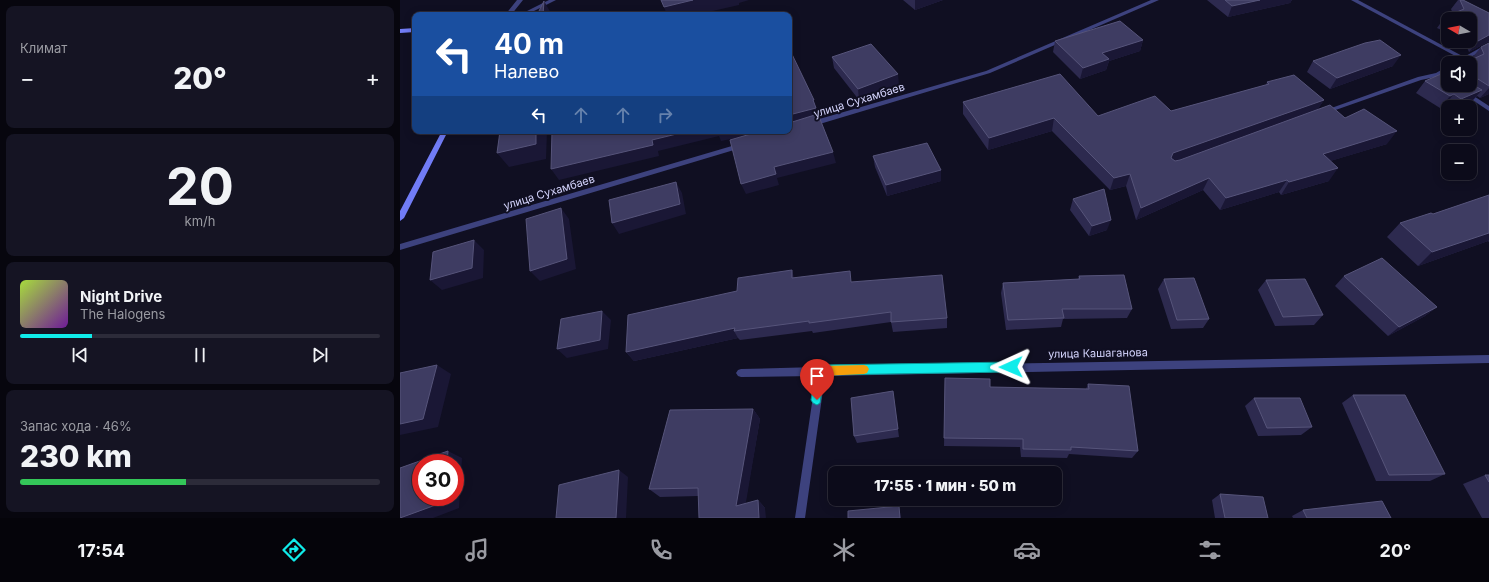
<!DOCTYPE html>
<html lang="ru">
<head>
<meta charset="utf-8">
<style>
  :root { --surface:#0c0b1a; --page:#151423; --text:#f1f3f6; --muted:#9a9ba2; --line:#2c2b39; --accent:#10ecea }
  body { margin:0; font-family:Inter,sans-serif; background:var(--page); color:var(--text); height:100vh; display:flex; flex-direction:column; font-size:15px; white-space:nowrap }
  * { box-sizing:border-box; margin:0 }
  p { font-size:13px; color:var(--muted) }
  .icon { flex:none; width:22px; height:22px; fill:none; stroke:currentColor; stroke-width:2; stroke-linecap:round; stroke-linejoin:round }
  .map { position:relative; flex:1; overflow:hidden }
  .side { display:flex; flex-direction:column; gap:6px; padding:6px; background:#07060e; width:400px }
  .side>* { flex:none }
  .guide { position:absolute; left:12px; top:12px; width:380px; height:122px; border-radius:8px; box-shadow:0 2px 10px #0003,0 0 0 1px var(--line); background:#1a4fa0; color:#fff; overflow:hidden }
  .needle { width:26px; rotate:280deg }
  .controls { position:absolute; left:1041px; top:12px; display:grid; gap:8px }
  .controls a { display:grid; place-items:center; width:36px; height:36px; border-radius:8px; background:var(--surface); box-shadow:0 2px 10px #0003,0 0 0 1px var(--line); font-size:20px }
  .speed { position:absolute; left:12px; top:454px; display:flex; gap:8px; font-size:20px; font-weight:700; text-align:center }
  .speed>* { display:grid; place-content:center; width:52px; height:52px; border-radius:50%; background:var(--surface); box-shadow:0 2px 10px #0003,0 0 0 1px var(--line); line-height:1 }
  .speed .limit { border:6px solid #d22; background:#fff; color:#111 }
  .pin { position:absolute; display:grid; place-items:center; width:34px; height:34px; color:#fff; margin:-41px -17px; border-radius:50% 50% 50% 0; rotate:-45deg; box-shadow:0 0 4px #0007 }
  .pin .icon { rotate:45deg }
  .me { position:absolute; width:44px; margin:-22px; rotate:269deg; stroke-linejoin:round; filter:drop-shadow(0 0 3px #0008) }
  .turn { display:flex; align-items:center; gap:14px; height:84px; padding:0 16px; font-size:18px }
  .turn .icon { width:52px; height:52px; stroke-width:2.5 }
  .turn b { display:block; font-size:28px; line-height:34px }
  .lanes { display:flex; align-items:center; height:38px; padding:0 16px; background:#0003; justify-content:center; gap:20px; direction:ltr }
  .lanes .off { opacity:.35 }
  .big { font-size:30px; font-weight:800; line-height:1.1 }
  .side .tile { flex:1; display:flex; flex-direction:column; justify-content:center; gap:6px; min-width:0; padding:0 14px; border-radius:8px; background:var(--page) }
  .side .dial { align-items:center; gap:0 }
  .dial b { font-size:52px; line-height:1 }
  .song { display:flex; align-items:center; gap:12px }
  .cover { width:48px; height:48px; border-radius:6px; background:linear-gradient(135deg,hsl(80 70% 55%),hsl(280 70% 35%)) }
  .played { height:4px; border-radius:2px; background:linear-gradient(90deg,var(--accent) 20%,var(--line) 20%) }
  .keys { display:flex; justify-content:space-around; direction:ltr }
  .heat { display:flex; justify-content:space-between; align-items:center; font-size:22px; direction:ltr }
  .charge { height:6px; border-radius:3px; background:linear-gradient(90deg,#34c759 46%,var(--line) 0) }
  .trip { position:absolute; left:428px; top:466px; width:234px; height:40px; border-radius:8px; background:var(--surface); box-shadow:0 2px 10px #0003,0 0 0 1px var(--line); font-weight:800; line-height:40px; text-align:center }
  .tab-bar { display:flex; height:64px; justify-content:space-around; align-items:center; background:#05040a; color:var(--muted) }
  .tab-bar .icon { width:28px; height:28px }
  .tab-bar .selected { color:var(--accent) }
  .tab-bar b { font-size:18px; color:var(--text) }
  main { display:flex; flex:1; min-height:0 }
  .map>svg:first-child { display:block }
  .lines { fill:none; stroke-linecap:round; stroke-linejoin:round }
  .lane { fill:#3d427e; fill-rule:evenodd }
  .street { fill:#3d427e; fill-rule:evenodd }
  .secondary { fill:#717cf6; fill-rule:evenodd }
  .wall { fill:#2d2a4f }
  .shaded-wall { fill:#1a1735 }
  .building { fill:#3e3c62; stroke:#56547a }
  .route { fill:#10ecea; stroke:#0a9998 }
  .slow { fill:#f59e0b }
  .labels { text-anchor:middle; stroke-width:4; stroke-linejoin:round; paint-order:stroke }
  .street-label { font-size:11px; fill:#d3d3fc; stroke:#100f22 }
</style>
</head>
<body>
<main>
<section class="side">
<div class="tile"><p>Климат</p>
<div class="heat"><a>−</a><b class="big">20°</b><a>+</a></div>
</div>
<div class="tile dial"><b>20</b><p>km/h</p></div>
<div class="tile">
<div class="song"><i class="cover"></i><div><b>Night Drive</b><p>The Halogens</p></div></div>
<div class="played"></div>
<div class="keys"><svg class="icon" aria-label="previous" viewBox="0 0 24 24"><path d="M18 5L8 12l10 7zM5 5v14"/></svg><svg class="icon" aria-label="pause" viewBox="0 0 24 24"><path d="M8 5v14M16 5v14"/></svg><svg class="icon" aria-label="next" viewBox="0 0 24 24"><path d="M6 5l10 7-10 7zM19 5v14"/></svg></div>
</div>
<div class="tile"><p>Запас хода · 46%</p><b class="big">230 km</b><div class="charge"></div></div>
</section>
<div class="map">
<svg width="1089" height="518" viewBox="0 0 1089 518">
  <rect width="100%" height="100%" fill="#100f22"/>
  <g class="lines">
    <path class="lane" d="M951 0H958L1066 58 1065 59H1061Z"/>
    <path class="street" d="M117 0H123L111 15H105Z
      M149 0H156L126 15H119Z
      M751 0H759L590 73 413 126H409L408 124 409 122 586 71Z
      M1089 43V47L1060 63H1053Z
      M1048 66V71L1040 76 1021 80 927 113 925 114 922 112 923 111 1018 77 1036 73Z
      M1050 85H1057L1089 106V111Z
      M342 143 345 145 344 147 0 250V244Z
      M1089 355V363L425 376 405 518H395L416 376 341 377 338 376 336 373 338 370 341 369 418 367 421 366 424 367Z"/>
    <path class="secondary" d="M15 28V32L0 33V29Z
      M42 131H48L4 218 0 221V211Z"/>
  </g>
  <path class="wall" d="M503 0H543L515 10Z
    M807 0H892L890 3 828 17Z
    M1058 0H1063L1089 13V42H1088L1069 52 1064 41H1070V19H1048V33L1037 28 1045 17 1053 14 1051 9Z
    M743 40 740 51 709 61 706 70 680 79 653 52 655 41Z
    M1089 43V94L1080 98 1077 96 1072 101 1059 107H1048V108L1044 106 1040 108 1016 93 1025 81 1070 85V63L1072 59V58L1081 47Z
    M432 57 499 85 459 100 434 68Z
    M913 61 993 66 930 89 907 72Z
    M867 82 924 100 917 110 945 118 987 144 930 161 929 181 881 195 879 192 820 210 803 190 736 220 726 186 710 190 652 131 588 150 563 114V102L698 116 771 111 866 85Z
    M473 156 541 170V181L487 196 475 167Z
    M1089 195V242L1088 241 1018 266 987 237 1000 223 1033 214Z
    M673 199 707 230 689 236 670 210Z
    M679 276 732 309 727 318 663 319 661 327 606 330 601 293 603 283 678 279Z
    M944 276 1037 307 1025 316 988 336 935 286Z
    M394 278 452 282 547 318V328L493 332 491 322 413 333 412 331 340 340 338 338 234 361 226 352 337 291Z
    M764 279 809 319 803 328 771 329 758 289Z
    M866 280 923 315 914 325 875 326 858 290Z
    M545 378 590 387 686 389 688 384 738 451 732 458 669 454 667 458 621 457 620 447 544 446Z
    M953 395 1045 474 1030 481H976L942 403Z
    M854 398 912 427 901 435 858 436 845 406Z
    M494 400 499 437 457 443 454 436Z
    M353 409 360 419 345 504 358 500 365 508 298 496 260 497 249 489Z
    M1085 475H1089V518H1082L1063 484Z
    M820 494 868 518H815L812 500Z
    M903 510 991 518H893L892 516Z"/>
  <path class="shaded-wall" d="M293 0H349L339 3V5L295 15H267L264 7Z
    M515 0H543L515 10Z
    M860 0H892L890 3 828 17 832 6Z
    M144 1 152 15H143Z
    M1089 35V41L1088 42 1069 52 1078 41Z
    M743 40 740 51 709 61 706 70 680 79 683 68 702 53Z
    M1001 55 993 66 930 89 937 78Z
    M498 74 499 85 459 100 458 89Z
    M1089 88V94L1080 98Z
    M1082 90 1072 101 1059 107H1054L1061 99Z
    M1054 94 1044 106 1040 108 1050 96Z
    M413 100H414L418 119 389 127V115Z
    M924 100 916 112 767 166 773 153Z
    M654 118 652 131 588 150 589 138Z
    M136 131H147L146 159 109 167 97 153Z
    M289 131H377L333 144 331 139 321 141 319 136 258 151 259 156 159 180 151 169 252 140Z
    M997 131 987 144 914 166 923 154Z
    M433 152 436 163 377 178 379 185 346 194 341 184 374 167Z
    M938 168 929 181 881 195 889 182Z
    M541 170V181L487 196 486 185Z
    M730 174 726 186 710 190 714 178Z
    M809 178 803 190 736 220 741 208Z
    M887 180 879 192 820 210 826 198Z
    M276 182 282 193 286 214 219 234 212 223Z
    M161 208 169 219 176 269 140 281 130 271Z
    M711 220 707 230 689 236 692 226Z
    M1089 233V240L1088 241 1018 266 1032 252Z
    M74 240 84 250 83 278 42 290 30 280Z
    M392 270 395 281 392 278Z
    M1037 307 1025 316 988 336 999 327Z
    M202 311 211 320 208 349 167 358 157 349Z
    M335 328 334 331 338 338 234 361 226 352Z
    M37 365 51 374 38 427 0 435V424Z
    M353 409 360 419 344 514 336 506Z
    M48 451 62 458 59 508 33 518H1L45 497H55V463H47Z
    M219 470 228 477 226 518H216Z
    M358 500 365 508 366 518H359Z
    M499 506 501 518H500Z"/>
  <path class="building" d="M261 0H293L264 7Z
    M825 0H860L832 6Z
    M1060 0H1063L1089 13V35L1078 41 1073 30H1071L1070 29V19H1050L1045 17 1064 9Z
    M144 1 143 15H137Z
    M720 21 743 40 702 53 709 59 683 68 655 41Z
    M980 40 1001 55 937 78 913 61 965 43Z
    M1089 43V86L1070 74V63H1064L1084 54 1081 47Z
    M471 44 498 74 458 89 432 57Z
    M389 48 414 100H413L416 108 389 115Z
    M1048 71V85H1070V83L1082 90 1061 99 1054 94 1050 96 1025 81Z
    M660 74 698 116 755 96 771 111 869 84 867 82 894 75 924 100 773 153 771 158 775 161 780 160 930 105 945 118 964 109 997 131 923 154 938 168 889 182 887 180 826 198 809 178 741 208 730 174 714 178 654 118 589 138 563 102Z
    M418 114 433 152 374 167 376 174 341 184 330 140 361 131H389V123Z
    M100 131H136V144L97 153Z
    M152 131H289L252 140 253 145 151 169Z
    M328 131H335L329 133Z
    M527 143 541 170 486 185 473 156Z
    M276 182 280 204 212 223 209 200Z
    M704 189 711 220 692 226 673 199Z
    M1089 195V233L1032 252 1000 223 1031 213 1033 214Z
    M161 208 167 259 130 271 126 219Z
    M74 240 72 268 30 280 33 252Z
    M982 258 1037 307 999 327 944 276Z
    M392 270V278L450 271 451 282 542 275 547 318 491 322V312L409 323V321L334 331 335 328 226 352 228 315 337 291 338 278Z
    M724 275 732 309H662L664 318 608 320 603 283 680 279 679 276Z
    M794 278 809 319 777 320 764 279Z
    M905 279 923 315 883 317 866 280Z
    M202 311 200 340 157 349 161 319Z
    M37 365 23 419 0 424V373Z
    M545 378 590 379V387L689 389 688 384 729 386 738 451 671 447V450L623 449V439L544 438Z
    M493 391 498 429 454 436 451 398Z
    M953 395H1005L1045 474 989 475Z
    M854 398H900L912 427 867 428Z
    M353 409 336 506 358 500 359 518H299L298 488 249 489 270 410Z
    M48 451 47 463H21V497H45L44 502 0 518V468Z
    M219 470 216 518H156L159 485Z
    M1085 475H1089V482Z
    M820 494 863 497 868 518H825Z
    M982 501 991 518H907L903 510Z
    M499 506 500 518H448V511Z"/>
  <path class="route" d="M611 362 615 364 616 367 615 370 611 372 425 375 420 403 417 405 413 403 411 400 416 370 417 367 421 365Z"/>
  <path class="slow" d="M464 365 467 366 469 369 467 373 464 374 421 376 417 375 415 371 417 368 421 366Z"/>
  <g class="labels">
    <g class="street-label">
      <text transform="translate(459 100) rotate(-17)" y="4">улица Сухамбаев</text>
      <text transform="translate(149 192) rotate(-17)" y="4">улица Сухамбаев</text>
      <text transform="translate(698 353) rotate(-1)" y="4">улица Кашаганова</text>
    </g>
  </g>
</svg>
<div class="controls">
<a><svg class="needle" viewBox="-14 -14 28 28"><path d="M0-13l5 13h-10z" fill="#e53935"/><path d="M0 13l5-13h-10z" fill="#9a9ba2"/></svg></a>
<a><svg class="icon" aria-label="sound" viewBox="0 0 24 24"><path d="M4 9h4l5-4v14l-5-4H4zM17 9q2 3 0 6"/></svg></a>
<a>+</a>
<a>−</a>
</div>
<div class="speed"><div class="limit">30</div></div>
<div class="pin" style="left:417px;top:400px;background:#d93025"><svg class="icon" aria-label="arrive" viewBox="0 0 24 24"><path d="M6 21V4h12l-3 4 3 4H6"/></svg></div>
<svg class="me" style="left:611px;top:367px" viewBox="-20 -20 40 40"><path d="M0-17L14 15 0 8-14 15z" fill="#10ecea" stroke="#fff" stroke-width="4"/></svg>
<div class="trip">17:55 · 1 мин · 50 m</div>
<div class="guide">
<div class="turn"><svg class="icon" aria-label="left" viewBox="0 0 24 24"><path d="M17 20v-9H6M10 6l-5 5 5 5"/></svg><div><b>40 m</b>Налево</div></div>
<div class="lanes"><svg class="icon" aria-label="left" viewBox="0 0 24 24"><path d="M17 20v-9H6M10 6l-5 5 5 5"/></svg><svg class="icon off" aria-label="ahead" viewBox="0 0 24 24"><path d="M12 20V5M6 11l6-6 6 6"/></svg><svg class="icon off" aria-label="ahead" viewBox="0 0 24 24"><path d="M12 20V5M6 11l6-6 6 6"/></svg><svg class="icon off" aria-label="right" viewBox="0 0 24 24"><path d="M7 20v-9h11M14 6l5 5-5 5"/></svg></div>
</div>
</div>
</main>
<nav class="tab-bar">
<b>17:54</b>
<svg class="icon selected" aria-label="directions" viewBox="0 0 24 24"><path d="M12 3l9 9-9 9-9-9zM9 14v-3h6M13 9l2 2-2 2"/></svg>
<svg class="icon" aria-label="music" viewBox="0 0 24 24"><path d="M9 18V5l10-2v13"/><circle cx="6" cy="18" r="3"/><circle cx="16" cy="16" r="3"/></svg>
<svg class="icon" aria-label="phone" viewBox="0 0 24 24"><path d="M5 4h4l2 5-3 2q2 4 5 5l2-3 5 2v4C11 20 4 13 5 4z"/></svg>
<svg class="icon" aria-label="climate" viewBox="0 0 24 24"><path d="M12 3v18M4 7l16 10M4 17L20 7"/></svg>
<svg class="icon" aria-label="car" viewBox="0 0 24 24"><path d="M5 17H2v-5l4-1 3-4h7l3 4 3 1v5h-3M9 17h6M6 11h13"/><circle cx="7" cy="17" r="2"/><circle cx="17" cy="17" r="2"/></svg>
<svg class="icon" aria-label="filters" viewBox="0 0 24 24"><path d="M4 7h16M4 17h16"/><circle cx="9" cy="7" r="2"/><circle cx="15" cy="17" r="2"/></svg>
<b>20°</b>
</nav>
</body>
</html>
